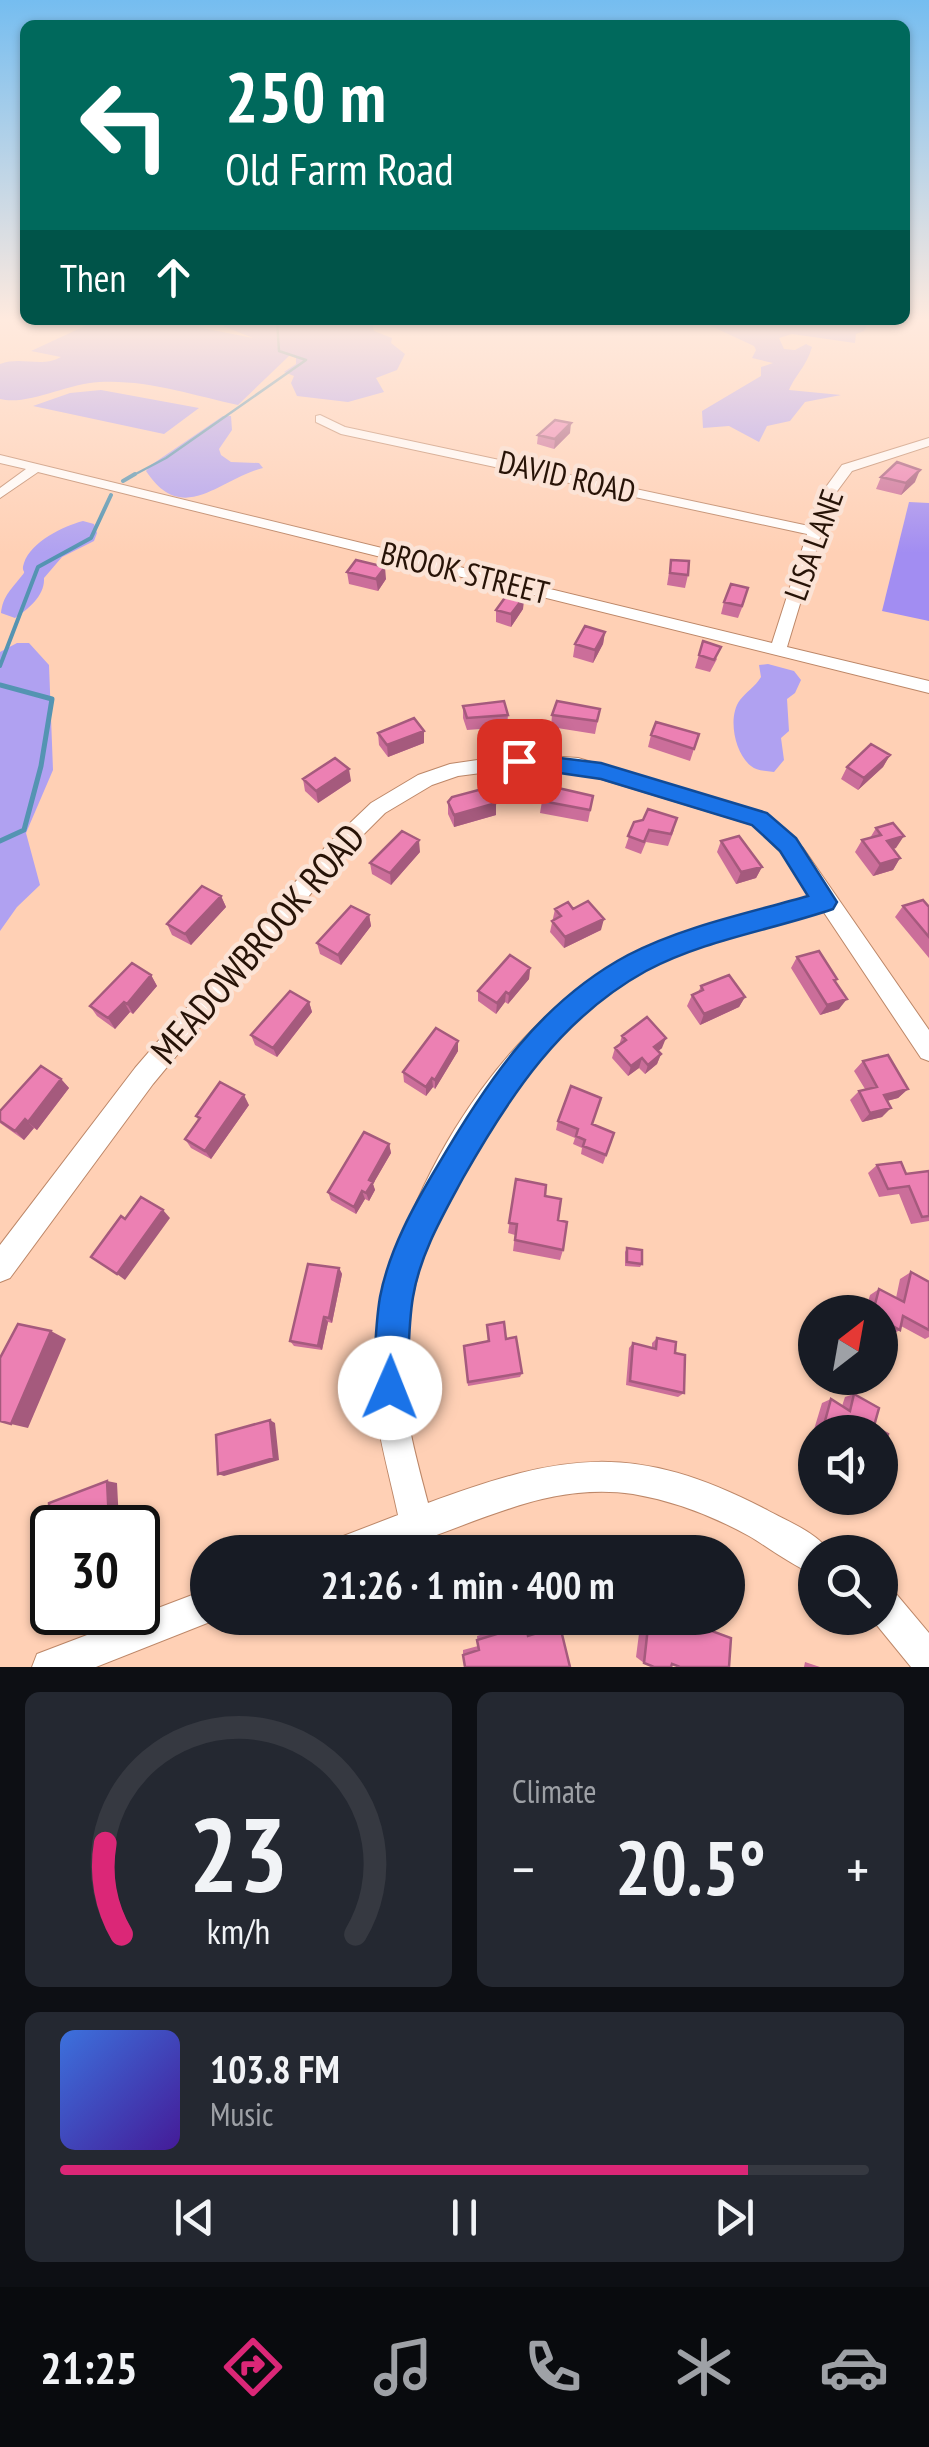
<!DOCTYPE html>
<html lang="en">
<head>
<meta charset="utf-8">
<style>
  :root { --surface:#171b24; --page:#242831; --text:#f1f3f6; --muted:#9ea1a6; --line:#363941; --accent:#db2777 }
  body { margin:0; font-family:"PT Sans Narrow",sans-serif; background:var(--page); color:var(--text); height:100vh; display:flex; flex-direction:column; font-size:38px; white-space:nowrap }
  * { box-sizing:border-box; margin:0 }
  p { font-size:32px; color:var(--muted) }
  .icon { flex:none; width:55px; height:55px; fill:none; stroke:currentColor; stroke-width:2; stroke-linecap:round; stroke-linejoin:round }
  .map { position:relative; height:1667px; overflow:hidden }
  .details { display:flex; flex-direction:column; gap:25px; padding:25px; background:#0d0f14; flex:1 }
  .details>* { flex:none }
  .hud { position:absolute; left:20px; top:20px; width:890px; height:305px; border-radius:15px; box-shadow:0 2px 8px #0004; background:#00695c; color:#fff; overflow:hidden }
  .needle { width:65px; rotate:31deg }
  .fabs { position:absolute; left:798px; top:1295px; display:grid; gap:20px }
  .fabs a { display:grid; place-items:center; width:100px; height:100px; border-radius:50%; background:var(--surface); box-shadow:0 2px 8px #0004; font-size:50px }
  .speed { position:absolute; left:30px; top:1505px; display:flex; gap:20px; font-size:50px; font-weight:700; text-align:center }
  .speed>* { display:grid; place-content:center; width:130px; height:130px; border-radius:50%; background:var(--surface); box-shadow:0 2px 8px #0004; line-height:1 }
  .speed .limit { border:5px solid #111; border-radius:15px; background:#fff; color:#111 }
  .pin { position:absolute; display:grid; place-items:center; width:85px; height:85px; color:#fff; margin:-42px; border-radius:20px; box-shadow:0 5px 15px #0006 }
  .me { position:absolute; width:110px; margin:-55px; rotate:1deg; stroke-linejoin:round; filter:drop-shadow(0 0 8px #0008) }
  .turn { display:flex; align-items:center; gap:35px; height:210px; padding:0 40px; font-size:45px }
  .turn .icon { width:130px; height:130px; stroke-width:2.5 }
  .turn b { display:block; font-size:70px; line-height:85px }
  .then { display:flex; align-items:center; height:95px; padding:0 40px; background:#0003; gap:20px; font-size:38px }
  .big { font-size:75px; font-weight:800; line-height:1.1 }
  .details .card { flex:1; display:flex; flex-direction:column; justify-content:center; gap:15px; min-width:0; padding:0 35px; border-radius:15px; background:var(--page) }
  .details .dial { align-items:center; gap:0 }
  .dial svg { height:260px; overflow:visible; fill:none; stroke:var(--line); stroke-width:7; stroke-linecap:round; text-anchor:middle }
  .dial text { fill:var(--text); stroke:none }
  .song { display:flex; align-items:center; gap:30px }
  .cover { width:120px; height:120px; border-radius:15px; background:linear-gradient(135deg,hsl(220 70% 55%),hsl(260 70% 35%)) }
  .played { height:10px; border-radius:5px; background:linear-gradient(90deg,var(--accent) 85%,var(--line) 85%) }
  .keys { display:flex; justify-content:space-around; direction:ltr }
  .heat { display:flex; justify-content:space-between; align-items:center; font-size:55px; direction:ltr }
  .details .tiles { flex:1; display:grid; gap:25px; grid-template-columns:1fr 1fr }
  .card:last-child { grid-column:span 2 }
  .trip { position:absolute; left:190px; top:1535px; width:555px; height:100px; border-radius:50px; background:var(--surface); box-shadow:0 2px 8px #0004; font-weight:800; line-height:100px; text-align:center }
  .dock { display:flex; height:160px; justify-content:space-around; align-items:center; background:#090b0e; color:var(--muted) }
  .dock .icon { width:70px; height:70px }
  .dock .current { color:var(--accent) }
  .dock b { font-size:45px; color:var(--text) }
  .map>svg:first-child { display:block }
  .green { fill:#b0a1f1 }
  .forest { fill:#a28df2 }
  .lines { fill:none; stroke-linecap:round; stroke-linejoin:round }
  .stream-far2 { stroke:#5494b2; stroke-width:2.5 }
  .stream-far1 { stroke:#5494b2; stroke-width:4 }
  .stream { stroke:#5494b2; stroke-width:5 }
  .minor-casing { stroke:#bd8768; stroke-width:2 }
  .minor { fill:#fff; fill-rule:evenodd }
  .wall { fill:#cb6e9a }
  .shaded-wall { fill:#a55a7d }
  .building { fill:#ec80b3; stroke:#a55a7d; stroke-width:2.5 }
  .route { fill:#1a73e8; stroke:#114b97; stroke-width:2.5 }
  .labels { text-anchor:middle; stroke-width:9; stroke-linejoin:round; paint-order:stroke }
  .far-street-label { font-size:32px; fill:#271307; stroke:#fbe3d6 }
  .street-label { font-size:38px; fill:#271307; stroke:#fbe3d6 }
</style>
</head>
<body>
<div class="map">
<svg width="929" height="1667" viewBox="0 0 929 1667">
  <rect width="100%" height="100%" fill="#ffd0b5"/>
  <path class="green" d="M98 320H153L181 325V320H221L197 327 253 338 223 326 227 321 223 320H371L374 331 392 338 391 343 405 354 397 370 376 378 384 392 348 402 297 396 291 383 294 376 284 372 296 364V358L290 355 238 405C193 395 145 379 99 382 66 384 27 406 0 399V364C21 356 42 368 61 357L31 351Z
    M698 320H865L868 323 864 331 856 334 855 343 792 334 779 338 784 349 795 350 806 344 812 347C806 367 796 374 789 390L841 395 805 402 790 421 767 426 759 442 729 426 703 428 702 411 761 376V367L773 363 752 358 756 350 754 346Z
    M101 390 199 408 164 434 33 406 70 393Z
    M223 416H231L232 430 219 449 221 455 231 462 259 463 263 468C219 479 183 527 146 471L151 465Z
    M83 521 94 524 97 533 94 541 62 557 44 578C45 596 28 609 15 618L1 613C3 596 10 591 20 578 29 568 20 575 24 563 31 542 63 526 83 521Z
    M17 643H29L49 665 53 770 26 833 40 885 17 907 0 931V652Z
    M768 664 794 671 801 680 795 693 787 699 789 731 781 738 784 760 774 772C766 771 757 771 751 766 735 754 727 717 740 700 746 692 755 687 761 677L759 665Z"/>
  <path class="forest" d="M909 502 929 503V621L882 611Z"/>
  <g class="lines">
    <path class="stream-far2" d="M130 477 166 458 306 360 279 351 277 320"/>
    <path class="stream-far1" d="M123 481 135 474
      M0 666 38 567 91 538 111 495"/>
    <path class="stream" d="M0 685 52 699 41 766 24 830 0 841"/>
    <defs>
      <path id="minor" d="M320 415 345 427 809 526 818 498 842 465 929 438V446L852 471 832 498 787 647 929 681V693L38 472 0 498V488L26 469 0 463V455L772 643 807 534 341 434 316 422V416Z
        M519 754 578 758 767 814 803 848 929 1030V1061L921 1058 823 911C763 927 696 939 643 971 514 1049 407 1216 404 1368 403 1414 417 1460 428 1503 564 1453 634 1441 767 1510 785 1520 820 1534 829 1552H815V1575C791 1565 771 1549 749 1536 713 1516 674 1501 633 1494 543 1481 470 1528 389 1551 372 1556 346 1553 328 1552L333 1540 398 1515C388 1466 371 1415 374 1365 385 1211 493 1026 632 955 689 926 752 912 813 896L789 860 753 825 578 772 519 768 458 776 432 785 385 813 342 856 153 1084 10 1278 0 1282V1245L135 1068 328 844 371 803 418 775 450 764Z
        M880 1584 892 1589 929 1633V1667H911L871 1618H880Z
        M208 1589V1618H220L96 1667H32L37 1654Z"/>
    </defs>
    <use href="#minor" class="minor-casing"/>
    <use href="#minor" class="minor"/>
  </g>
  <path class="wall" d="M570 433 554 449 537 444 538 435Z
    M881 477 915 482 901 495 876 489Z
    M671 560 688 575 685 588 667 585Z
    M347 572 386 579 378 591 349 584Z
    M524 597 523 609 511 627 496 622V610Z
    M745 600 738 618 721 614 724 602Z
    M605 632 603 644 593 663 573 657 575 644Z
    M703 641 717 659 710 672 695 668Z
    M463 706 508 715 507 727 467 730 463 718Z
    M600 709 595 734 551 727 552 715Z
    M424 731V743L388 757 379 745 378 733Z
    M699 734 690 761 648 747 651 735Z
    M890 755 883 767 858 790 841 779 847 767Z
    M303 779 351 781 318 803 305 791Z
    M496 791V815L454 827 448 814V802Z
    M593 796 588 822 540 813 542 801Z
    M634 822 674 830 668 846 646 842 641 854 625 848Z
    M876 828 896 848 893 849 900 858 893 870 873 876 855 852 862 840 870 838Z
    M721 841 762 867 756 878 736 884 717 852Z
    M420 852 391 885 372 874 370 863Z
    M221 896 226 907 191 945 172 935 167 924Z
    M903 906 929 907V958L895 917Z
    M555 909H573L601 930 564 948 550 932Z
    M369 915 371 926 341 965 320 954 317 943Z
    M797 957 837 979 836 981 839 1009 820 1015 791 968Z
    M530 968 529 979 508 1004 505 1002 496 1014 478 1001V991Z
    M151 975 157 986 133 1014 130 1012 115 1029 97 1016 90 1006Z
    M701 986 745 997 739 1007 700 1025 687 1006 692 995 698 993Z
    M309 1002 312 1012 277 1057 255 1045 251 1035Z
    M622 1036 662 1048 658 1051 661 1054 657 1064 645 1074 639 1068 628 1076 612 1058 615 1048 619 1045Z
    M458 1041V1051L435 1089 433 1087 426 1096 404 1082 403 1072Z
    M863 1061 908 1089 898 1098 887 1101 882 1117 862 1122 850 1100 859 1091 865 1089 854 1071Z
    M61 1079 69 1088 37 1130 34 1128 24 1140 0 1123V1111Z
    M249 1105 211 1159 191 1148 185 1139 199 1121 196 1116Z
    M558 1121 592 1124 614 1133 603 1164 581 1154 582 1148 573 1144 575 1138 556 1130Z
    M389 1144 391 1153 373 1184 375 1190 369 1201 365 1199 356 1214 331 1200 328 1192Z
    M877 1165 906 1174 929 1171V1221L911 1224 899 1194 879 1197 868 1173Z
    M516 1179 545 1196 558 1220 563 1250 560 1260 513 1251 515 1235 508 1233Z
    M627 1248 642 1264 640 1267 625 1266V1252Z
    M339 1268 342 1274 332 1323 328 1322 322 1350 294 1346 290 1341Z
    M911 1272 929 1282V1337L925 1339 901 1326 900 1330 889 1336 880 1330V1312H865L870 1295 879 1289 896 1298 900 1279Z
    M487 1325 506 1339 522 1373 520 1377 468 1386 464 1346 488 1342Z
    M657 1338 675 1353 684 1393 678 1397 626 1385 629 1348 633 1343 652 1348V1343Z
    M854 1394 880 1432H815V1438L812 1436 822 1403 831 1399 842 1406 845 1397Z
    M641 1618H699L672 1664 644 1663 636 1657Z
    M524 1621 528 1632 556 1622 560 1626 570 1667 463 1655V1650L478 1646 477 1636Z
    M805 1662 820 1667H804Z"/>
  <path class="shaded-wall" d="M571 423 570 433 554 449 555 439Z
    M920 470 915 482 901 495 906 483Z
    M385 567 386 579 378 591 376 579Z
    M524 597 523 609 511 627V614Z
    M605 632 603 644 593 663 595 650Z
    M424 731V743L388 757 387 745Z
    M890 755 883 767 858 790 864 778Z
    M349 769 351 781 318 803 316 791Z
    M496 791V815L454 827V815L492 796Z
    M904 836 896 848 880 853 887 841Z
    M419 840 420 852 391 885 390 873Z
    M900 858 893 870 873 876 880 864Z
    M762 867 756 878 736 884 741 872Z
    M221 896 226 907 191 945 185 934Z
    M369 915 371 926 341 965 338 955Z
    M604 919 601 930 564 948 565 937Z
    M530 968 529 979 508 1004 509 994Z
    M151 975 157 986 133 1014 127 1004Z
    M506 992 505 1002 496 1014 497 1003Z
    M745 997 739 1007 700 1025 704 1014Z
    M847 999 839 1009 820 1015 827 1005Z
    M124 1002 130 1012 115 1029 108 1018Z
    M309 1002 312 1012 277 1057 273 1048Z
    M666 1038 662 1048 651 1057 654 1047Z
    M458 1041V1051L435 1089V1080Z
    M661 1054 657 1064 645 1074 648 1065Z
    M642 1058 639 1068 628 1076 631 1066Z
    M432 1078 433 1087 426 1096V1087Z
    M61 1079 69 1088 37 1130 28 1122Z
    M908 1089 898 1098 875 1104 884 1095Z
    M244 1095 249 1105 211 1159 205 1151Z
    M891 1108 882 1117 862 1122 870 1113Z
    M25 1119 34 1128 24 1140 15 1131Z
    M389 1144 391 1153 373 1184 375 1190 369 1201 366 1193 369 1180Z
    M362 1191 365 1199 356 1214 354 1207Z
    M163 1210 170 1218 125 1280 117 1274Z
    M339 1268 342 1274 332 1323 329 1318Z
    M324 1317 328 1322 322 1350 318 1346Z
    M51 1331 66 1339 28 1428 11 1424Z
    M270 1420 275 1423 279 1460 224 1476 218 1474Z
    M107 1481 117 1483 119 1522 104 1528H93Z"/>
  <path class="building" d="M555 420 571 423 555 439 538 435Z
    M897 462 920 470 906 483 881 477Z
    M356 560 385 567 376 579 347 572Z
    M671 560 689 561 688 575 670 573Z
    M731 584 748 588 742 606 724 602Z
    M509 592 524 597 511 614 496 610Z
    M585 626 605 632 595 650 575 644Z
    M703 641 721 647 714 660 699 655Z
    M504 701 508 715 467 718 463 706Z
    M557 701 600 709 597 721 552 715Z
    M414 718 424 731 387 745 378 733Z
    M656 722 699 734 694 749 651 735Z
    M871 744 890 755 864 778 847 767Z
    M335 758 349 769 316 791 303 779Z
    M545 785 593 796 590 810 542 801Z
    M486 788 496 791 492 796 496 803 454 815 448 802 452 797Z
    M648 809 677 818 671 834 649 830 644 842 628 836 634 822 643 820Z
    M893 823 904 836 887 841 900 858 880 864 862 840 881 835 876 828Z
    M402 831 419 840 390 873 370 863Z
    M739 836 762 867 741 872 721 841Z
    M202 886 221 896 185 934 167 924Z
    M923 900 929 907V937L903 906Z
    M588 901 604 919 565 937 552 921 561 916 555 909 568 902 573 909Z
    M351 906 369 915 338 955 317 943Z
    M819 951 837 979 834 980 847 999 827 1005 797 957Z
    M510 955 530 968 509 994 506 992 497 1003 478 991Z
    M132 963 151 975 127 1004 124 1002 108 1018 90 1006Z
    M729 975 745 997 704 1014 692 995 703 990 701 986Z
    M290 991 309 1002 273 1048 251 1035Z
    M647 1017 666 1038 654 1047 661 1054 648 1065 642 1058 631 1066 615 1048 626 1040 622 1036Z
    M436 1028 458 1041 435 1080 432 1078 426 1087 403 1072Z
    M888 1055 908 1089 884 1095 891 1108 870 1113 859 1091 877 1087 863 1061Z
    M41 1066 61 1079 28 1122 25 1119 15 1131 0 1121V1111Z
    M220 1082 244 1095 205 1151 185 1139 200 1118 196 1116Z
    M571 1086 601 1098 592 1124 614 1133 606 1155 583 1146 585 1140 576 1136 578 1129 558 1121Z
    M364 1132 389 1144 369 1180 373 1182 366 1193 362 1191 354 1207 328 1192Z
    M901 1162 906 1174 929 1171V1216L922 1217 909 1186 888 1189 877 1165Z
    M516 1179 546 1185 545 1196 561 1199 558 1220 567 1222 563 1250 515 1240 517 1224 509 1223Z
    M141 1197 163 1210 117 1274 91 1257 121 1216 125 1219Z
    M627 1248 642 1250V1264L627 1262Z
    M308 1264 339 1268 329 1318 324 1317 318 1346 290 1341Z
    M911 1272 929 1282V1330L903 1316 900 1330 880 1319V1312H873L879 1289 904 1302Z
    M504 1322 506 1339 516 1337 522 1373 468 1382 464 1346 489 1341 487 1325Z
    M18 1324 51 1331 11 1424 0 1421V1358Z
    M657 1338 676 1342 675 1353 685 1355 684 1393 630 1381 633 1343 656 1349Z
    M854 1394 879 1408 874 1426 888 1434 880 1461V1432H822L831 1399 850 1411Z
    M270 1420 274 1458 218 1474 216 1435Z
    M107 1481 109 1522 93 1528H52V1542L50 1543 49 1503Z
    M649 1618H699L698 1626 731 1638 729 1667H680L672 1664 671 1667H654L644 1663Z
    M526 1625 528 1636 560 1626 570 1667H465L463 1655 479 1650 477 1640Z"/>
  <linearGradient id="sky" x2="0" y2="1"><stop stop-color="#75bdf0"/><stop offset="0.58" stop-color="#ffeade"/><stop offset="1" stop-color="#ffeade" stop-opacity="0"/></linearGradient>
  <rect width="929" height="553" fill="url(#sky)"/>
  <path class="route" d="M519 753 601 763 767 813 796 838 837 902 833 909C772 930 704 940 646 971 561 1018 510 1095 463 1178 443 1215 420 1254 413 1297 408 1326 409 1358 407 1388L402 1400 390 1405 378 1400 373 1388C375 1358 375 1326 380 1297 389 1250 414 1205 438 1165 487 1081 540 1002 628 955 684 926 749 913 808 896L780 851 752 825 601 779 512 766 509 761Z"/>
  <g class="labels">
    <g class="far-street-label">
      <text transform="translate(567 477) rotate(13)" y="11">DAVID ROAD</text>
      <text transform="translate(814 545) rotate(-70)" y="11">LISA LANE</text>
      <text transform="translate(465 573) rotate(14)" y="11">BROOK STREET</text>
    </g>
    <g class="street-label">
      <text transform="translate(258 944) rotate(-49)" y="13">MEADOWBROOK ROAD</text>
    </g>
  </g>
</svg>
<div class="fabs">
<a><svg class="needle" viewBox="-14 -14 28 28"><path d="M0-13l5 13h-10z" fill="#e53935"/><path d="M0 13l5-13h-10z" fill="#9ea1a6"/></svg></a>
<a><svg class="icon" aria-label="sound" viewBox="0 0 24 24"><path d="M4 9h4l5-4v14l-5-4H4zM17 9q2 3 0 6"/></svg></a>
<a><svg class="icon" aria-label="search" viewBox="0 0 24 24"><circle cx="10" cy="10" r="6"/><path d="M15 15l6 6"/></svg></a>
</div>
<div class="speed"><div class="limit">30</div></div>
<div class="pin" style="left:519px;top:761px;background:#d93025"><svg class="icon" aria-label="arrive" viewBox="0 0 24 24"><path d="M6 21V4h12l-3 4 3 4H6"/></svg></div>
<svg class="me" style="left:390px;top:1388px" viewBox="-20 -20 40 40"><circle r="19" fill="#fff"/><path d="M0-13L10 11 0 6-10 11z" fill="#1a73e8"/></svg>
<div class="trip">21:26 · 1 min · 400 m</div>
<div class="hud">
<div class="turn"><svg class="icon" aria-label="left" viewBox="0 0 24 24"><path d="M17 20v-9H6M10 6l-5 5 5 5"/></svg><div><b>250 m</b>Old Farm Road</div></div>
<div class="then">Then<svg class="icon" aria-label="ahead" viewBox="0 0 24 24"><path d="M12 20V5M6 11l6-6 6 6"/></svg></div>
</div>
</div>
<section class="details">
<div class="tiles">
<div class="card dial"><svg viewBox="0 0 100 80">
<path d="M14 69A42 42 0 1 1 86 69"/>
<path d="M14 69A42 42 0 0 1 9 41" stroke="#db2777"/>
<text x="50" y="56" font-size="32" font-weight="700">23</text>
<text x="50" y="72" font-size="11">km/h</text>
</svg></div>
<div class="card"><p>Climate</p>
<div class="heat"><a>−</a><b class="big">20.5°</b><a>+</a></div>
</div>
<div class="card">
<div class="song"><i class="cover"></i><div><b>103.8 FM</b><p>Music</p></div></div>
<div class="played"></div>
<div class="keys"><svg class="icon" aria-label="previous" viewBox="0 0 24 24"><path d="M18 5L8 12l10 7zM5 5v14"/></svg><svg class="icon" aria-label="pause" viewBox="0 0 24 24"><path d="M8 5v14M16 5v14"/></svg><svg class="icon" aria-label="next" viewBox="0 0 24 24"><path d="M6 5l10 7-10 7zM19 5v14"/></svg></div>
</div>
</div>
</section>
<nav class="dock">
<b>21:25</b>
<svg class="icon current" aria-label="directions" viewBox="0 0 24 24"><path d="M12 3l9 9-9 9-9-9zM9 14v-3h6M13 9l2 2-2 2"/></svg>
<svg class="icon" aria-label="music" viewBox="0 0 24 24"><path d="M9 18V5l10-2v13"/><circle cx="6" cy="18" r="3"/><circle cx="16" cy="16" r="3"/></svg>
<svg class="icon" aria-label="phone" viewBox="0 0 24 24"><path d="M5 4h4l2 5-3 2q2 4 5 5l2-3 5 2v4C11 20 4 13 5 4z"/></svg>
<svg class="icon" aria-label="climate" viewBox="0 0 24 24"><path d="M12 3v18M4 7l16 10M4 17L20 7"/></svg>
<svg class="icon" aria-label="car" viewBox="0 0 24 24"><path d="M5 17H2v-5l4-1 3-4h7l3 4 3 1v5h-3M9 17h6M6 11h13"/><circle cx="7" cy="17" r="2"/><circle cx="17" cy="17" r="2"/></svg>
</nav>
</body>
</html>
